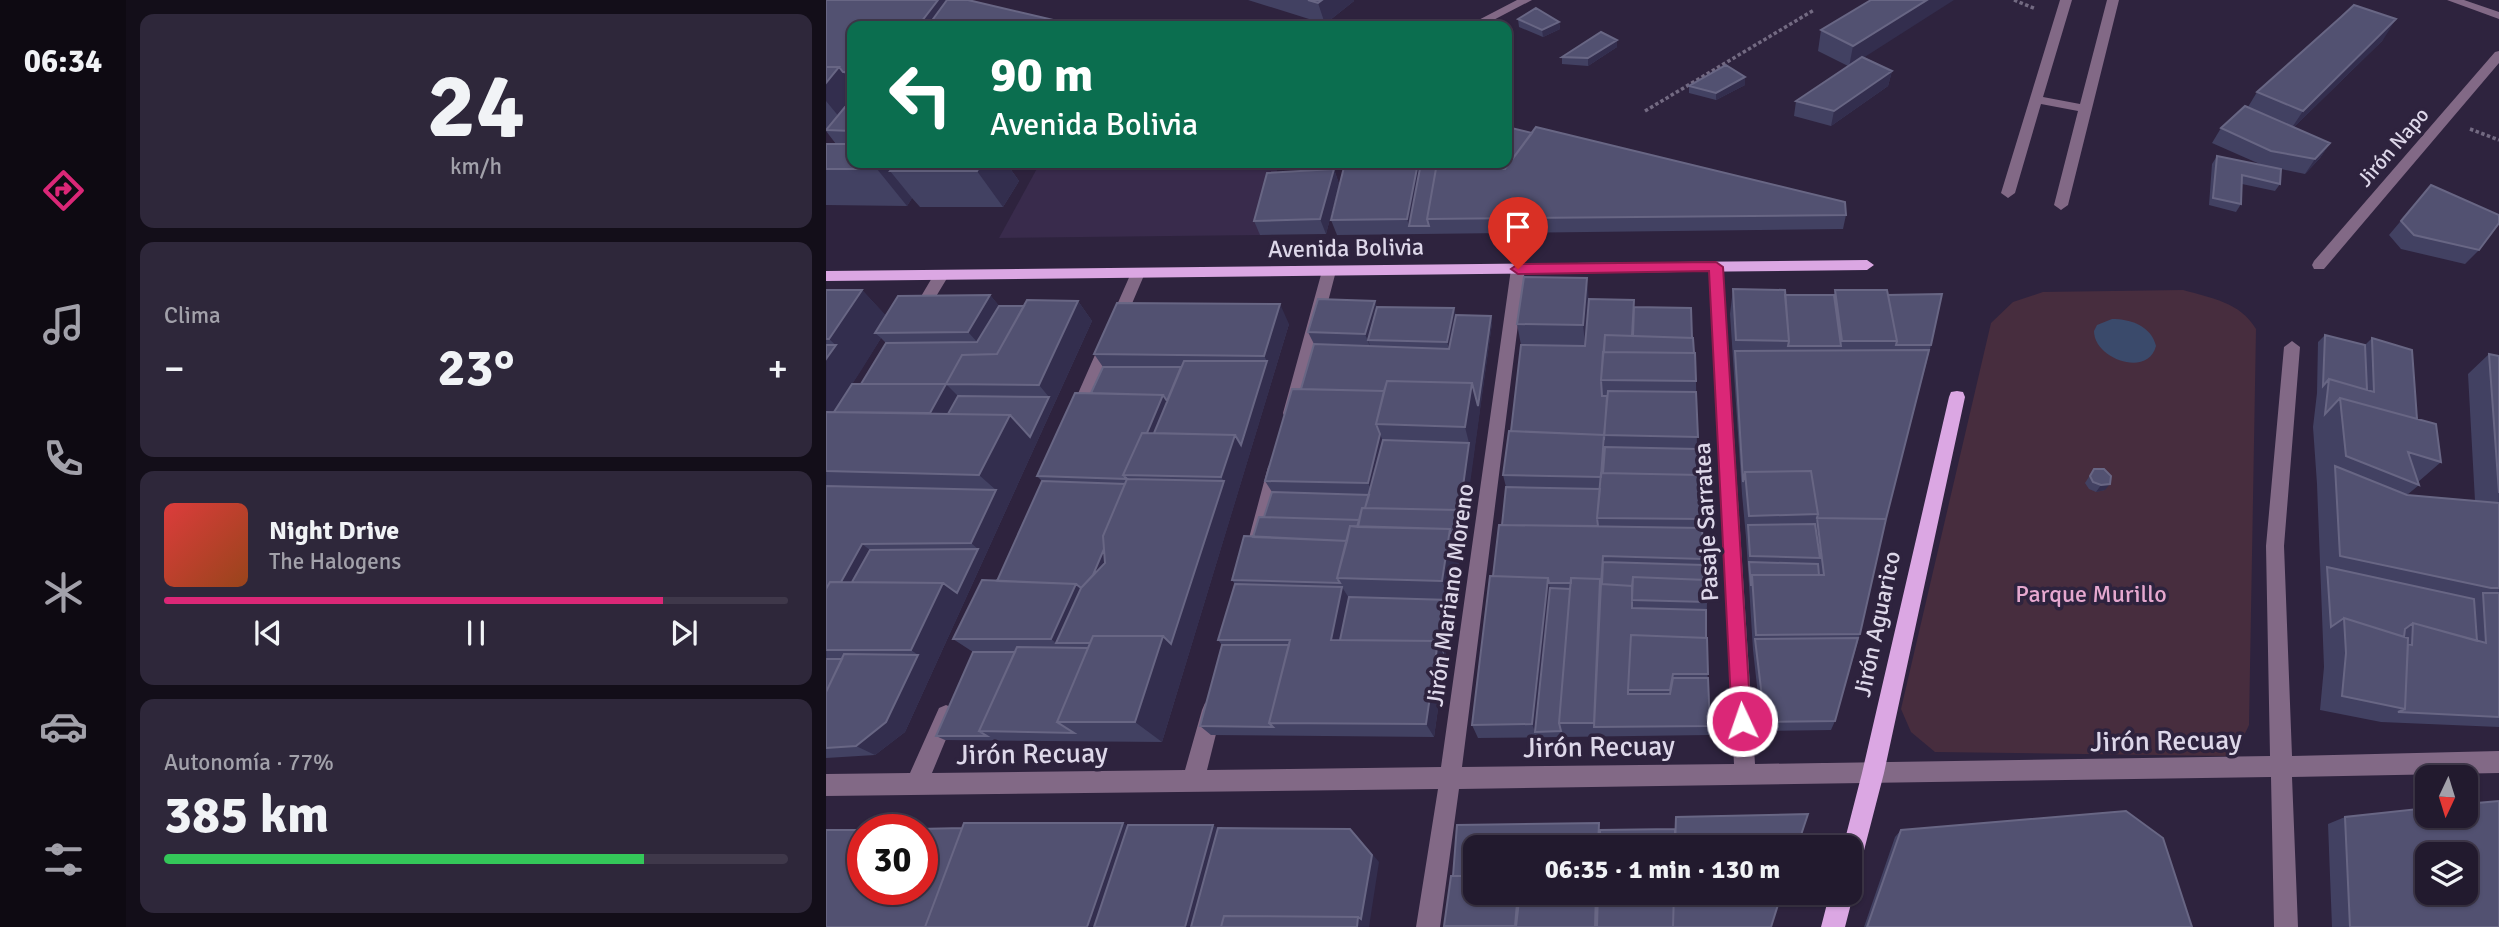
<!DOCTYPE html>
<html lang="es">
<head>
<meta charset="utf-8">
<style>
  :root { --surface:#221a2e; --page:#2e273a; --text:#f1f3f6; --muted:#a2a1aa; --line:#3f384a; --accent:#db2777 }
  body { margin:0; font-family:Signika,sans-serif; background:var(--page); color:var(--text); height:100vh; display:flex; flex-direction:column; font-size:26px; white-space:nowrap }
  * { box-sizing:border-box; margin:0 }
  p { font-size:23px; color:var(--muted) }
  .icon { flex:none; width:38px; height:38px; fill:none; stroke:currentColor; stroke-width:2; stroke-linecap:round; stroke-linejoin:round }
  .map { position:relative; flex:1; overflow:hidden }
  .details { display:flex; flex-direction:column; gap:14px; padding:14px; background:#130e19; width:700px }
  .details>* { flex:none }
  .hud { position:absolute; left:21px; top:21px; width:665px; height:147px; border-radius:14px; box-shadow:0 2px 5px #0004,0 0 0 2px var(--line); background:#0b6e4f; color:#fff; overflow:hidden }
  .needle { width:46px; rotate:184deg }
  .buttons { position:absolute; left:1589px; top:765px; display:grid; gap:14px }
  .buttons a { display:grid; place-items:center; width:63px; height:63px; border-radius:14px; background:var(--surface); box-shadow:0 2px 5px #0004,0 0 0 2px var(--line); font-size:35px }
  .speed { position:absolute; left:21px; top:814px; display:flex; gap:14px; font-size:35px; font-weight:700; text-align:center }
  .speed>* { display:grid; place-content:center; width:91px; height:91px; border-radius:50%; background:var(--surface); box-shadow:0 2px 5px #0004,0 0 0 2px var(--line); line-height:1 }
  .speed .limit { border:10px solid #d22; background:#fff; color:#111 }
  .pin { position:absolute; display:grid; place-items:center; width:60px; height:60px; color:#fff; margin:-72px -30px; border-radius:50% 50% 50% 0; rotate:-45deg; box-shadow:0 0 7px #0007 }
  .pin .icon { rotate:45deg }
  .me { position:absolute; width:77px; margin:-38px; rotate:357deg; stroke-linejoin:round; filter:drop-shadow(0 0 5px #0008) }
  .turn { display:flex; align-items:center; gap:24px; height:147px; padding:0 28px; font-size:32px }
  .turn .icon { width:91px; height:91px; stroke-width:2.5 }
  .turn b { display:block; font-size:49px; line-height:60px }
  .big { font-size:52px; font-weight:700; line-height:1.1 }
  .details .card { flex:1; display:flex; flex-direction:column; justify-content:center; gap:10px; min-width:0; padding:0 24px; border-radius:14px; background:var(--page) }
  .details .dial { align-items:center; gap:0 }
  .dial b { font-size:91px; line-height:1 }
  .song { display:flex; align-items:center; gap:21px }
  .cover { width:84px; height:84px; border-radius:10px; background:linear-gradient(135deg,hsl(0 70% 55%),hsl(20 70% 35%)) }
  .played { height:7px; border-radius:4px; background:linear-gradient(90deg,var(--accent) 80%,var(--line) 80%) }
  .keys { display:flex; justify-content:space-around; direction:ltr }
  .heat { display:flex; justify-content:space-between; align-items:center; font-size:38px; direction:ltr }
  .charge { height:10px; border-radius:5px; background:linear-gradient(90deg,#34c759 77%,var(--line) 0) }
  .trip { position:absolute; left:637px; top:835px; width:399px; height:70px; border-radius:14px; background:var(--surface); box-shadow:0 2px 5px #0004,0 0 0 2px var(--line); font-weight:700; line-height:70px; text-align:center }
  main { display:flex; flex:1; min-height:0 }
  .dock { display:flex; flex-direction:column; width:126px; justify-content:space-around; align-items:center; background:#0e0a12; color:var(--muted) }
  .dock .icon { width:49px; height:49px }
  .dock .on { color:var(--accent) }
  .dock b { font-size:32px; color:var(--text) }
  .map>svg:first-child { display:block }
  .built { fill:#392b4c }
  .green { fill:#472d3e }
  .water { fill:#3a4a6b }
  .lines { fill:none; stroke-linecap:round; stroke-linejoin:round }
  .path { stroke:#736a82; stroke-width:3.5; stroke-dasharray:3.5 2.5; stroke-linecap:butt }
  .minor { fill:#826986; fill-rule:evenodd }
  .major { fill:#dba7e3; fill-rule:evenodd }
  .wall { fill:#424162; fill-rule:evenodd }
  .shaded-wall { fill:#332e4e }
  .building { fill:#525171; stroke:#686684; stroke-width:2; fill-rule:evenodd }
  .route { fill:#db2777; stroke:#8e194d; stroke-width:2 }
  .labels { text-anchor:middle; stroke-width:7; stroke-linejoin:round; paint-order:stroke }
  .far-street-label { font-size:21px; fill:#ddd7e9; stroke:#2e233e }
  .street-label { font-size:24px; fill:#ddd7e9; stroke:#2e233e }
  .park-label { font-size:24px; fill:#e6a8cf; stroke:#2e233e }
  .near-street-label { font-size:28px; fill:#ddd7e9; stroke:#2e233e }
</style>
</head>
<body>
<main>
<nav class="dock">
<b>06:34</b>
<svg class="icon on" aria-label="directions" viewBox="0 0 24 24"><path d="M12 3l9 9-9 9-9-9zM9 14v-3h6M13 9l2 2-2 2"/></svg>
<svg class="icon" aria-label="music" viewBox="0 0 24 24"><path d="M9 18V5l10-2v13"/><circle cx="6" cy="18" r="3"/><circle cx="16" cy="16" r="3"/></svg>
<svg class="icon" aria-label="phone" viewBox="0 0 24 24"><path d="M5 4h4l2 5-3 2q2 4 5 5l2-3 5 2v4C11 20 4 13 5 4z"/></svg>
<svg class="icon" aria-label="climate" viewBox="0 0 24 24"><path d="M12 3v18M4 7l16 10M4 17L20 7"/></svg>
<svg class="icon" aria-label="car" viewBox="0 0 24 24"><path d="M5 17H2v-5l4-1 3-4h7l3 4 3 1v5h-3M9 17h6M6 11h13"/><circle cx="7" cy="17" r="2"/><circle cx="17" cy="17" r="2"/></svg>
<svg class="icon" aria-label="filters" viewBox="0 0 24 24"><path d="M4 7h16M4 17h16"/><circle cx="9" cy="7" r="2"/><circle cx="15" cy="17" r="2"/></svg>
</nav>
<section class="details">
<div class="card dial"><b>24</b><p>km/h</p></div>
<div class="card"><p>Clima</p>
<div class="heat"><a>−</a><b class="big">23°</b><a>+</a></div>
</div>
<div class="card">
<div class="song"><i class="cover"></i><div><b>Night Drive</b><p>The Halogens</p></div></div>
<div class="played"></div>
<div class="keys"><svg class="icon" aria-label="previous" viewBox="0 0 24 24"><path d="M18 5L8 12l10 7zM5 5v14"/></svg><svg class="icon" aria-label="pause" viewBox="0 0 24 24"><path d="M8 5v14M16 5v14"/></svg><svg class="icon" aria-label="next" viewBox="0 0 24 24"><path d="M6 5l10 7-10 7zM19 5v14"/></svg></div>
</div>
<div class="card"><p>Autonomía · 77%</p><b class="big">385 km</b><div class="charge"></div></div>
</section>
<div class="map">
<svg width="1673" height="927" viewBox="0 0 1673 927">
  <rect width="100%" height="100%" fill="#2e233e"/>
  <path class="built" d="M214 163H453L434 235 173 238Z"/>
  <path class="green" d="M1357 290C1385 298 1414 302 1430 329L1423 725 1414 744 1399 756 1109 752 1085 732 1075 709 1165 323 1187 302 1217 292Z"/>
  <path class="water" d="M1286 319C1305 319 1325 326 1330 346 1322 378 1268 359 1268 331L1271 325Z"/>
  <g class="lines">
    <path class="path" d="M1188 0 1210 9
      M819 111 988 10
      M1644 129 1673 140"/>
    <path class="minor" d="M691 0H706L656 26H641Z
      M1234 0H1246L1217 97 1254 104 1281 0H1293L1242 205 1235 210 1228 205 1252 111 1215 104 1189 193 1182 198 1175 193Z
      M1621 0H1638L1673 12V19Z
      M1673 51V63L1498 269H1488L1486 265 1488 261 1669 52Z
      M890 261 897 266 929 764 1444 756 1440 546 1458 347 1466 341 1474 347 1458 546 1466 756 1673 751V773L1466 777 1472 927H1448L1445 777 633 789 614 927H590L612 789 0 796V774L84 773 113 708 120 705 127 708 130 715 106 773 359 770 376 710 379 703 386 700 393 703 396 710 381 770 615 767 685 269 692 264 699 269 636 767 908 764 883 266Z
      M503 266 510 271 473 413 471 418H459L457 413 496 271Z
      M312 268 319 273 259 414 257 419H245L243 414 305 273Z
      M115 270 123 275 97 318H87L84 314 87 310 110 271Z
      M451 460 457 462 460 467 441 538 439 544 432 546 425 544 423 538 442 467 445 462Z"/>
    <path class="major" d="M1041 260 1048 265 1041 270 0 281V271Z
      M1131 391 1137 392 1139 397 1058 773 1035 862 1032 870 1024 873V847H1017L1036 773 1123 397 1125 392Z
      M1024 884 1028 892 1019 927H995L1004 892H1024Z"/>
  </g>
  <path class="wall" d="M0 0 26 26V163H203L200 168 183 167 193 181 177 207H94L86 198 81 206 0 205V144H10L0 131Z
    M422 0H528V1L499 24Z
    M1045 0 1038 57 1066 71 1062 86 1005 126 968 116 970 101 1022 66 992 51 995 30Z
    M692 19 733 22 734 29 717 37 693 27Z
    M791 40V47L762 66 736 64V57Z
    M1557 40 1468 127 1504 143 1494 158 1479 174 1436 165 1386 143 1395 128 1422 107 1431 92Z
    M919 77V85L890 100 863 93V86Z
    M1391 156 1454 184 1449 191 1416 184 1415 204 1410 212 1383 205 1386 164Z
    M508 169 513 184 500 234 434 235 428 221Z
    M1605 185 1653 250 1639 264 1575 249 1563 235Z
    M1020 215 1017 229 511 235 505 220Z
    M907 289 959 295H1008L1009 290 1062 295 1105 345 1060 519 1034 634 1009 721 1005 730 936 731 927 650 920 537 916 494 904 314Z
    M0 290H36L60 316 164 295 173 306H198L252 301 266 321 79 732 49 755 0 758ZM55 338 60 343 35 384H26Z
    M763 299 808 307 866 338 870 381 871 449 877 519 878 580 881 602 880 638 884 726 883 735 652 738 646 725 667 576 676 525 680 487 677 475 685 431 695 345 691 324Z
    M551 307 630 315 665 316 666 323 608 737 385 735 374 726 396 645 392 640 409 584 406 580 427 537 438 517 446 492 439 481 475 389 488 344 482 332Z
    M463 324 336 742 119 740 110 736 147 652 127 639 171 581 216 481 211 476 265 393 277 367 268 354Z
    M1499 335 1539 345 1546 338 1615 462 1592 482 1593 485 1581 495 1649 501 1642 374 1663 354 1673 356V727L1555 722 1494 710 1498 667 1491 484 1487 427 1491 393 1492 342Z
    M1268 469 1279 490 1270 492 1263 489 1259 483Z
    M1519 817 1673 927H1506L1502 824Z
    M1075 830 1366 927H1038L1069 837Z"/>
  <path class="shaded-wall" d="M112 0H127L113 26H92Z
    M496 0H528V1L499 24 492 3Z
    M1101 0H1128L1023 67 1027 46Z
    M1570 19 1557 40 1463 132 1477 111Z
    M733 22 734 29 717 37 716 30Z
    M791 40V47L762 66V58Z
    M13 67 26 83V127L24 130 0 101V83Z
    M1066 71 1062 86 1005 126 1008 111Z
    M919 77V85L890 100V93Z
    M1504 143 1494 158 1479 174 1489 159Z
    M56 163H86L64 171 86 198 81 206 51 169Z
    M156 163H180L193 181 177 207 151 171Z
    M197 163H203L200 168Z
    M592 163H599L583 226 581 219Z
    M508 169 513 184 500 234 494 219Z
    M761 278 764 313 761 360 757 325Z
    M36 290 66 322 49 333 55 338 36 369 3 339Z
    M164 295 185 320 164 356 142 332Z
    M252 301 266 321 79 732 49 755 30 746 92 655 85 650 117 583 152 549 145 543 170 490 153 475 184 415 223 397 213 385Z
    M549 301 556 321 542 340 547 354 539 334Z
    M454 304 463 324 410 499 395 477 409 435 441 361 438 356Z
    M628 308 632 322 625 356 621 342Z
    M665 316 666 323 638 528 633 515 643 443 639 427 646 383Z
    M10 345 36 369 0 424V359Z
    M120 384 139 403 122 435 99 422Z
    M337 395 351 414 303 475Z
    M554 434 562 453 548 495 542 483Z
    M778 435 779 453 778 489 776 477Z
    M398 481 410 499 336 742 309 722 337 636Z
    M305 484 272 604 230 643 225 639 250 584Z
    M1284 484 1279 490 1270 492 1275 485Z
    M632 510 638 528 608 737 600 724 612 641 624 600 616 581 624 529Z
    M36 544 52 556 0 609Z
    M722 578 725 594 709 732 706 724Z
    M516 587 526 603 517 650 505 640Z
    M297 823 321 836 291 927H261Z
    M387 825 403 835 378 927H359Z
    M524 829 532 837 553 862 543 927H531Z
    M692 892H700L696 927 689 926Z
    M770 892H773L771 927H769Z"/>
  <path class="building" d="M0 0H112L92 26H26V72H17L13 67H0Z
    M121 0H142L253 26H102Z
    M482 0H496L492 3Z
    M1045 0H1101L1027 46 995 30Z
    M1528 5 1570 19 1477 111 1431 92 1515 17Z
    M710 8 733 22 716 30 692 19Z
    M775 32 791 40 762 58 736 57Z
    M1036 57 1066 71 1008 111 970 101Z
    M900 65 919 77 890 93 863 86Z
    M0 67H13L0 83Z
    M1419 106 1504 143 1489 159 1445 151 1395 128Z
    M19 107H26V131L0 130Z
    M681 127 706 133 679 169 633 163H681Z
    M710 127 1019 202 1020 215 601 219 611 163H631L679 169Z
    M0 144H26V163H56L51 169H0Z
    M1391 156 1455 169 1454 184 1416 175 1415 204 1387 198Z
    M70 163H156L151 171H64Z
    M519 163H592L581 219 505 220Z
    M595 163H611L601 219 603 226H583Z
    M508 169 494 219 428 221 441 173Z
    M1605 185 1673 215V223L1653 250 1588 235 1575 221Z
    M698 277 761 278 757 325 691 324Z
    M907 289 959 290 963 341 910 340Z
    M0 290H36L3 339H0Z
    M1009 290H1061L1071 341H1016Z
    M1116 294 1105 345H1070L1071 341 1062 295Z
    M164 295 142 332 49 333 72 296Z
    M959 295H1008L1015 346H962L963 341Z
    M492 299 549 301 539 334 482 332Z
    M763 299 808 300 806 336 779 335 775 380 776 396H781L778 440V435L685 431 695 345 759 346Z
    M201 300 252 301 213 385 120 384 136 355 171 354Z
    M291 303 454 304 438 356 268 354Z
    M173 306H198L171 354 136 355 120 384H35L60 343 151 342Z
    M551 307 628 308 621 342 542 340Z
    M808 307 865 308 866 338 807 336Z
    M630 315 665 316 652 406 646 383 561 381 558 391 475 389 488 344 623 349Z
    M779 335 867 338 868 353 778 352Z
    M1499 335 1539 345 1541 390 1503 379 1497 386Z
    M1546 338 1586 350 1591 419 1514 398 1499 414 1503 379 1548 392Z
    M0 345H10L0 359Z
    M1103 350 1060 519 991 518 992 514 985 471 919 472 917 482 909 351Z
    M777 352 869 353 870 381 775 380Z
    M1663 354 1673 356V493Z
    M358 361H441L415 445 409 435 328 433Z
    M277 367H355L341 401 337 395 265 393Z
    M561 381 646 383 639 427 550 424Z
    M26 384H120L104 413 8 412Z
    M466 389 558 391 550 424 554 434 542 483 439 481Z
    M782 391 870 392 872 437 778 435Z
    M249 393 337 395 321 433H316L297 475 301 479 398 481 345 644 337 636H267L264 643H230L255 588 279 563 277 536 301 479 211 476Z
    M132 396 223 397 204 437 184 415 122 414Z
    M1514 398 1610 424 1615 462 1582 452 1593 485 1520 456Z
    M0 412 184 415 153 475 0 471Z
    M683 431 778 435 775 477 677 475Z
    M316 433 409 435 395 477 297 475Z
    M557 440 643 443 633 515 632 510 539 508Z
    M779 447 871 449 872 475 777 473Z
    M1509 466 1581 495 1673 503V588H1665L1514 556Z
    M1268 469H1278L1285 476 1284 484 1275 485 1267 482 1264 476Z
    M985 471 992 514 923 516 919 472Z
    M775 473 874 475 877 519 771 518Z
    M216 481 299 484 277 536 278 549 267 575 255 588 250 584 171 581Z
    M0 486 170 490 145 543 36 544 15 582H4L0 589Z
    M680 487 774 489 771 518 772 526 676 525Z
    M446 492 543 495 539 508H536L533 520 438 517Z
    M536 508 632 510 627 538 624 529 532 527Z
    M433 517 533 520 531 527 524 526 521 541 427 537Z
    M991 518 1060 519 1034 634 930 635 926 575H998Z
    M989 524 994 558 924 556 922 525Z
    M673 525 876 528 877 559 777 556 775 584 774 579 745 578V583H723L722 578 667 576Z
    M524 526 624 529 616 581 511 578Z
    M418 536 521 541 511 578 514 583 406 580Z
    M152 549 131 593 117 583 26 582 44 550Z
    M777 562 877 565 878 580 807 577 806 586 776 584Z
    M923 562 992 564 993 575H926L925 586Z
    M1501 567 1648 599 1651 641 1587 623 1579 629 1578 637 1518 618 1505 627Z
    M664 576 722 578 706 724 646 725Z
    M807 577 880 580 881 602 806 600Z
    M745 578 774 579 768 723H733Z
    M156 580 250 584 225 639H127Z
    M4 582 117 583 85 650H0V589Z
    M409 584 516 587 505 640 612 641 600 724 443 723 464 640H392Z
    M775 584 806 586V608L880 610V638L805 635 802 690V694H844L847 678H882L884 726 768 727Z
    M724 588 744 589 733 723 735 731 709 732Z
    M1657 593H1673V717L1572 712 1579 709 1582 644 1586 645 1587 623 1660 643Z
    M523 597 624 600 617 651 612 641 514 640Z
    M1518 618 1582 638 1579 709 1516 696 1520 653Z
    M805 635 881 638 882 674H847L844 690H802Z
    M267 636H337L309 722H231Z
    M1032 638 1009 721 939 722 929 639Z
    M396 645H463L443 723 447 727 374 726Z
    M191 647 262 648 231 722 248 733 153 731Z
    M147 652H189L153 731 161 736H110Z
    M18 654 92 655 60 722 30 746 0 748V692Z
    M0 659H16L0 692Z
    M1673 801V927H1524L1519 817 1601 808V816H1640V804ZM1601 854H1640V892H1601Z
    M1300 811 1337 838 1366 927H1041L1075 830Z
    M982 814 971 847H849L850 817Z
    M138 823H297L261 927H99Z
    M773 823 772 847H649V876H627L631 825Z
    M302 825H387L359 927H268Z
    M136 828 99 927H0V830H37V889H96V830H47Z
    M392 828 524 829 546 855 535 919 532 917 398 916 395 927H365Z
    M849 829V847H774V830Z
    M625 876H649V892H692L689 926H618Z
    M694 892H770L769 927H690Z
    M772 892H848L847 927H771Z
    M848 892H956L945 927H847Z
    M398 916 532 917 531 927H395Z"/>
  <path class="route" d="M890 262 897 267 925 721 922 728 916 730 909 728 906 721 883 271 692 274 685 269 692 264Z"/>
  <g class="labels">
    <g class="far-street-label">
      <text transform="translate(1567 147) rotate(-49)" y="7">Jirón Napo</text>
    </g>
    <g class="street-label">
      <text transform="translate(520 248) rotate(-1)" y="8">Avenida Bolivia</text>
      <text transform="translate(880 522) rotate(-93)" y="8">Pasaje Sarratea</text>
      <text transform="translate(624 595) rotate(-82)" y="8">Jirón Mariano Moreno</text>
      <text transform="translate(1051 624) rotate(-78)" y="8">Jirón Aguarico</text>
    </g>
    <g class="park-label">
      <text x="1265" y="602">Parque Murillo</text>
    </g>
    <g class="near-street-label">
      <text transform="translate(1340 740) rotate(-1)" y="10">Jirón Recuay</text>
      <text transform="translate(773 746) rotate(-1)" y="10">Jirón Recuay</text>
      <text transform="translate(206 753) rotate(-1)" y="10">Jirón Recuay</text>
    </g>
  </g>
</svg>
<div class="buttons">
<a><svg class="needle" viewBox="-14 -14 28 28"><path d="M0-13l5 13h-10z" fill="#e53935"/><path d="M0 13l5-13h-10z" fill="#a2a1aa"/></svg></a>
<a><svg class="icon" aria-label="layers" viewBox="0 0 24 24"><path d="M12 4l9 5-9 5-9-5zM3 14l9 5 9-5"/></svg></a>
</div>
<div class="speed"><div class="limit">30</div></div>
<div class="pin" style="left:692px;top:269px;background:#d93025"><svg class="icon" aria-label="arrive" viewBox="0 0 24 24"><path d="M6 21V4h12l-3 4 3 4H6"/></svg></div>
<svg class="me" style="left:916px;top:721px" viewBox="-20 -20 40 40"><circle r="17" fill="#db2777" stroke="#fff" stroke-width="3"/><path d="M0-11L8 9 0 5-8 9z" fill="#fff"/></svg>
<div class="trip">06:35 · 1 min · 130 m</div>
<div class="hud">
<div class="turn"><svg class="icon" aria-label="left" viewBox="0 0 24 24"><path d="M17 20v-9H6M10 6l-5 5 5 5"/></svg><div><b>90 m</b>Avenida Bolivia</div></div>
</div>
</div>
</main>
</body>
</html>
